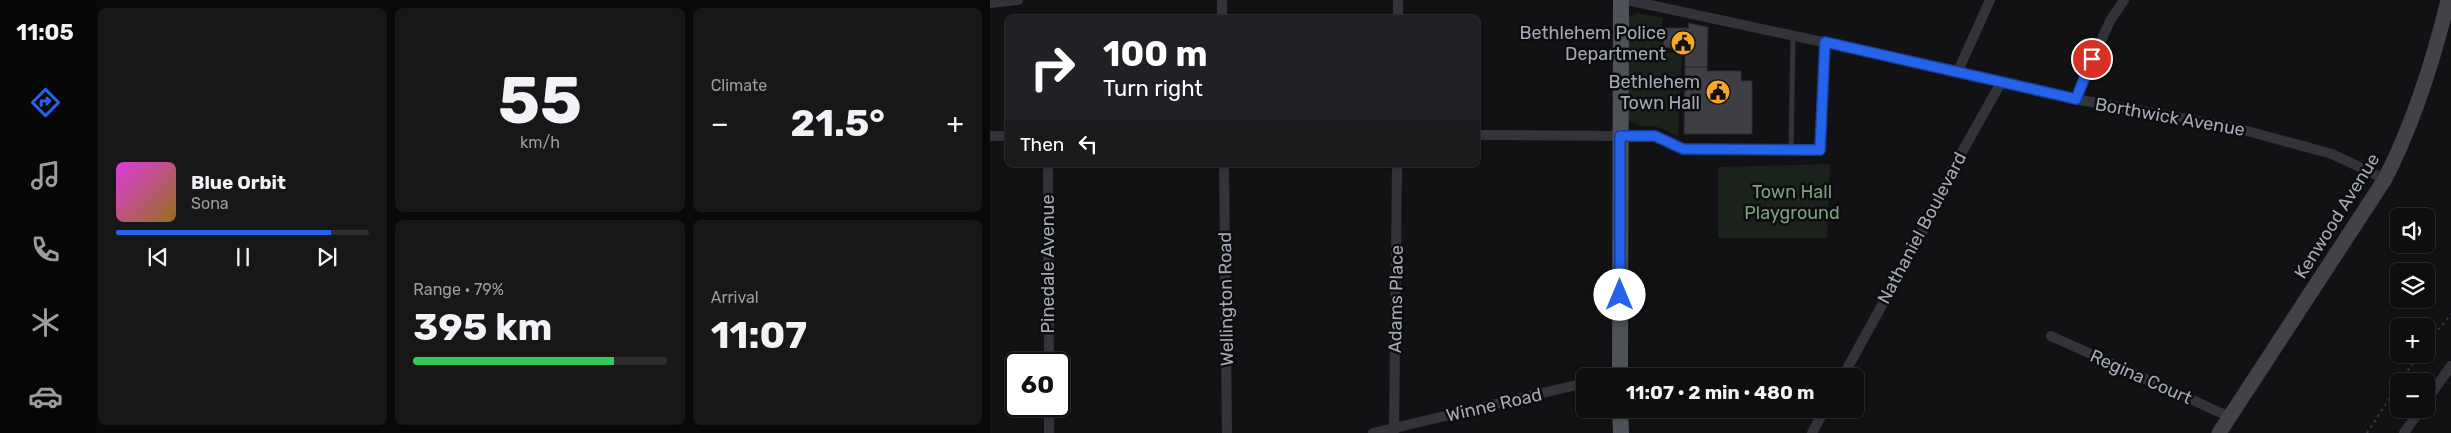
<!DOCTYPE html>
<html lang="en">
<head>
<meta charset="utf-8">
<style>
  :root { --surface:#0e0e0f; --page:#171718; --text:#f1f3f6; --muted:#9b9c9e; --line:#2e2e2f; --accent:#2563eb }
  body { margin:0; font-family:Rubik,sans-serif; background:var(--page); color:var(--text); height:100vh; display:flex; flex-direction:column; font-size:19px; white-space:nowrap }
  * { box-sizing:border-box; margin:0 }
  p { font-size:16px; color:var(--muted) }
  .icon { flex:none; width:28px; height:28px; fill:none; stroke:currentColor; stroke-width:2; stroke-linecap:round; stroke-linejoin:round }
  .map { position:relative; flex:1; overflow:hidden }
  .details { display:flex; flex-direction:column; gap:8px; padding:8px; background:#080808; width:900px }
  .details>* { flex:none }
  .top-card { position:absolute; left:15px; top:15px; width:475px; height:152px; border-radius:8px; box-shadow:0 1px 4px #0004,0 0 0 1px var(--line); background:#202124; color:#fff; overflow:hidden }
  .controls { position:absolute; left:1400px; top:208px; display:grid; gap:10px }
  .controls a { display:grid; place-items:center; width:45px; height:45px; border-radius:8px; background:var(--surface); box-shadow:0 1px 4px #0004,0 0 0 1px var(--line); font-size:25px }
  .speed { position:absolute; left:15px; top:352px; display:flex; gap:10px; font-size:25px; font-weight:700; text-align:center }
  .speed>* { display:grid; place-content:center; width:65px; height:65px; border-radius:50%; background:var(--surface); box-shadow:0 1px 4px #0004,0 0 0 1px var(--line); line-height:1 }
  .speed .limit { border:2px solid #111; border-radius:8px; background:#fff; color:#111 }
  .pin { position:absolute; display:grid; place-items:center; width:42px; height:42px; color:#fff; margin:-21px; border:2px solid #fff; border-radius:50%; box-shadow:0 1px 5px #0007 }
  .me { position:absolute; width:55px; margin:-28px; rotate:0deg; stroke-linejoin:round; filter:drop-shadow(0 0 4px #0008) }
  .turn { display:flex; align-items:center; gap:18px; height:105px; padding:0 15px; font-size:22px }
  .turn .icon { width:65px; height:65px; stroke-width:2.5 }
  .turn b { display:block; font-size:35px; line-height:42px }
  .then { display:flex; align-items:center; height:48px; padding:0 15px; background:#0003; gap:10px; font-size:19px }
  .big { font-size:38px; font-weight:700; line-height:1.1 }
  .details .card { flex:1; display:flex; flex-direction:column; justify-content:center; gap:8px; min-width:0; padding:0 18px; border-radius:8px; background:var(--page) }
  .details .dial { align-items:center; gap:0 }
  .dial b { font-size:65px; line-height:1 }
  .song { display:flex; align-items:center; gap:15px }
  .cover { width:60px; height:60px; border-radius:8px; background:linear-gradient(135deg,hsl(300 70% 55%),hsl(40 70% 35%)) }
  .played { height:5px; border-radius:2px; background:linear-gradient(90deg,var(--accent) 85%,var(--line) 85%) }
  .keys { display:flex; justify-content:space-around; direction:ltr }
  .heat { display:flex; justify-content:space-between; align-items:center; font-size:28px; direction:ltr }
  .charge { height:8px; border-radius:4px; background:linear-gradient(90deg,#34c759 79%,var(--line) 0) }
  .details .tiles { flex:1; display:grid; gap:8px; grid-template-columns:repeat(3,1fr) }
  .card:first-child { grid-row:span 2 }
  .trip { position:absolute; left:586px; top:368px; width:288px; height:50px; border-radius:8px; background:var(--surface); box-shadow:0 1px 4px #0004,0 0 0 1px var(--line); font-weight:700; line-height:50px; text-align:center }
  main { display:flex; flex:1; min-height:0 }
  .tab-bar { display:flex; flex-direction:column; width:90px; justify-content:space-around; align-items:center; background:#060606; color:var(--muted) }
  .tab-bar .icon { width:35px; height:35px }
  .tab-bar .on { color:var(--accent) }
  .tab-bar b { font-size:22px; color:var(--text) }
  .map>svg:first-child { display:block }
  .green { fill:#1a221b }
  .building { fill:#3e3f44; stroke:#2c2c30 }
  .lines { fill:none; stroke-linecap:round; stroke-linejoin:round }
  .path { stroke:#393b40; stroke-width:2; stroke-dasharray:2.5 4; stroke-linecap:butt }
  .service { stroke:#333439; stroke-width:5 }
  .minor { stroke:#333439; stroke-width:10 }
  .secondary { stroke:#414349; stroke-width:15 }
  .primary { stroke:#4f5158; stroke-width:16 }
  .route-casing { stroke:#184099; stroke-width:12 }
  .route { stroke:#2563eb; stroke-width:9 }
  .labels { text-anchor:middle; stroke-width:5; stroke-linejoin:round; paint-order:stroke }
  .poi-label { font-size:18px; fill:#a3a9b5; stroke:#0d0d0f; text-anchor:end }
  .street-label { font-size:18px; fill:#a3a9b5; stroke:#0d0d0f }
  .park-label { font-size:18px; fill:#79a17a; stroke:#0d0d0f }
</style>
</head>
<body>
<main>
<nav class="tab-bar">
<b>11:05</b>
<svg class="icon on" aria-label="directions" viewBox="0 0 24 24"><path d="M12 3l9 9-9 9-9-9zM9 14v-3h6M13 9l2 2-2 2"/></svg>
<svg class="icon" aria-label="music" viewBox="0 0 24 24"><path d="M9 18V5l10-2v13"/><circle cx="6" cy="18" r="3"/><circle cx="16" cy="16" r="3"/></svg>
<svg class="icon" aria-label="phone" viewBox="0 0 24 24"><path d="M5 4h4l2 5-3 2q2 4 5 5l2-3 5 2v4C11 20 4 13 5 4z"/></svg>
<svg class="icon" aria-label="climate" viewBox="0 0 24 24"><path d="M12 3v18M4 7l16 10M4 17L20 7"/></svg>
<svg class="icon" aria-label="car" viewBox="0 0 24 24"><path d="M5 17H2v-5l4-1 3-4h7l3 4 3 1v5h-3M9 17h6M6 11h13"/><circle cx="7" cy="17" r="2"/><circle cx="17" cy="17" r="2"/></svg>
</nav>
<section class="details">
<div class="tiles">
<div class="card">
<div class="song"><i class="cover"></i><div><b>Blue Orbit</b><p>Sona</p></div></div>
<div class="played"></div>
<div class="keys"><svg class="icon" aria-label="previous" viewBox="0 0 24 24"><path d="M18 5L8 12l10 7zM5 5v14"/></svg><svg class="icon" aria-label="pause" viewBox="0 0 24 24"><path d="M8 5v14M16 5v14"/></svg><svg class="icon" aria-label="next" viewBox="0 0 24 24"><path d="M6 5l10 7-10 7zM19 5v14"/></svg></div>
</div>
<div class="card dial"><b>55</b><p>km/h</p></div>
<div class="card"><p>Climate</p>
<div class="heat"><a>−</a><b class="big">21.5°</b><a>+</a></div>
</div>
<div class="card"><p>Range · 79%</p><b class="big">395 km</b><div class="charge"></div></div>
<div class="card"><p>Arrival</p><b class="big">11:07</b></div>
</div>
</section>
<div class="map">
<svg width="1461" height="433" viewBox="0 0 1461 433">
  <rect width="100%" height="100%" fill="#121214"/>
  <path class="green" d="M647 13 672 18V52L692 53 688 136 665 126H650L638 120V17Z
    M840 164 837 238H728V167Z"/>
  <path class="building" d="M698 23 718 27 717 67H695V48L673 47 674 28H699Z
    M695 67H717V71H751V81H762V134H694Z"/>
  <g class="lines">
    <path class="path" d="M1436 345 1461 314
      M1410 381 1430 354
      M1377 433 1409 384"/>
    <path class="service" d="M633 136H665L693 149 830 150 835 42
      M801 151 803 35"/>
    <path class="minor" d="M232 0V18
      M408 0V18
      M637 0 968 71 1085 99 1246 128 1342 154 1395 179
      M0 3 28 0
      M968 71 1000 0
      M1085 99 1120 21 1134 0
      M488 135 630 136
      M0 136H18
      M58 165 59 364
      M234 165 237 433
      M1061 336 1240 417
      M853 376 940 218 964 166 1012 81
      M1436 401 1461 366
      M59 406V433
      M383 433 595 383
      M404 433 407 165
      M822 433 835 409
      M1414 433 1431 409"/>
    <path class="secondary" d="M1229 433 1395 179C1424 122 1443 62 1458 0"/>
    <path class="primary" d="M630 376 631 0
      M630 409 631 433"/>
  </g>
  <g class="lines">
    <defs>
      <path id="route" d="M630 295V136H665L693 149 830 150 835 42 1086 99 1102 59"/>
    </defs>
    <use href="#route" class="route-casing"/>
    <use href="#route" class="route"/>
  </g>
  <defs>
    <symbol id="civic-disc" viewBox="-11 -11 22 22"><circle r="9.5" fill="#f8a826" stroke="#0d0d0f"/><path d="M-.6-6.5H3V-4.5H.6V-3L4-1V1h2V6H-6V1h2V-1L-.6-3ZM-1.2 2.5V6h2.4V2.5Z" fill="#111"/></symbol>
  </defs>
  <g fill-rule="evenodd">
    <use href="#civic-disc" x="679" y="29" width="28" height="28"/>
    <use href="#civic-disc" x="714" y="78" width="28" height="28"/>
  </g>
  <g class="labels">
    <g class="poi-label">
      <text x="676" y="39">Bethlehem Police<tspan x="676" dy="21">Department</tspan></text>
      <text x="710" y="88">Bethlehem<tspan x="710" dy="21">Town Hall</tspan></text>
    </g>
    <g class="street-label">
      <text transform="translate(1180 117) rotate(10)" y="6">Borthwick Avenue</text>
      <text transform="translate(1347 216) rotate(-58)" y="6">Kenwood Avenue</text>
      <text transform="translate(932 228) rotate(-62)" y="6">Nathaniel Boulevard</text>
      <text transform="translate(58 264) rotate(-90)" y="6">Pinedale Avenue</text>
      <text transform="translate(236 299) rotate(-91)" y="6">Wellington Road</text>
      <text transform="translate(406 299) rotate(-89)" y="6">Adams Place</text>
      <text transform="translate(1151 377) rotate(24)" y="6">Regina Court</text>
      <text transform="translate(504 405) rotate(-13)" y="6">Winne Road</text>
    </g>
    <g class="park-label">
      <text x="802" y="198">Town Hall<tspan x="802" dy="21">Playground</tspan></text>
    </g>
  </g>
</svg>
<div class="controls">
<a><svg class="icon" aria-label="sound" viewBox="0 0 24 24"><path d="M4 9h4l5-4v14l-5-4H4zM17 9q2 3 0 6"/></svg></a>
<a><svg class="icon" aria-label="layers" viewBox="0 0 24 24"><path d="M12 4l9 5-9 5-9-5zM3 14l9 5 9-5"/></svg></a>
<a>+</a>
<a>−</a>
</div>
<div class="speed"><div class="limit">60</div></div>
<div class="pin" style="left:1102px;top:59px;background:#d93025"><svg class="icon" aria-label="arrive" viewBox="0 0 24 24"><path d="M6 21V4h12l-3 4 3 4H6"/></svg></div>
<svg class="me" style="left:630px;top:295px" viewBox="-20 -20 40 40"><circle r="19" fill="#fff"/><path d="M0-13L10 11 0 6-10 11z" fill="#2563eb"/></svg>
<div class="trip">11:07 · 2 min · 480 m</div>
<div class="top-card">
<div class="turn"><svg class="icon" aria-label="right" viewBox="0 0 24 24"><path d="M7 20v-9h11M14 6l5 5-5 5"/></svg><div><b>100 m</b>Turn right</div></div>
<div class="then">Then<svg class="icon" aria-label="left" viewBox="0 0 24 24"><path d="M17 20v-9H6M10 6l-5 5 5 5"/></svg></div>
</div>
</div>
</main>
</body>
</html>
